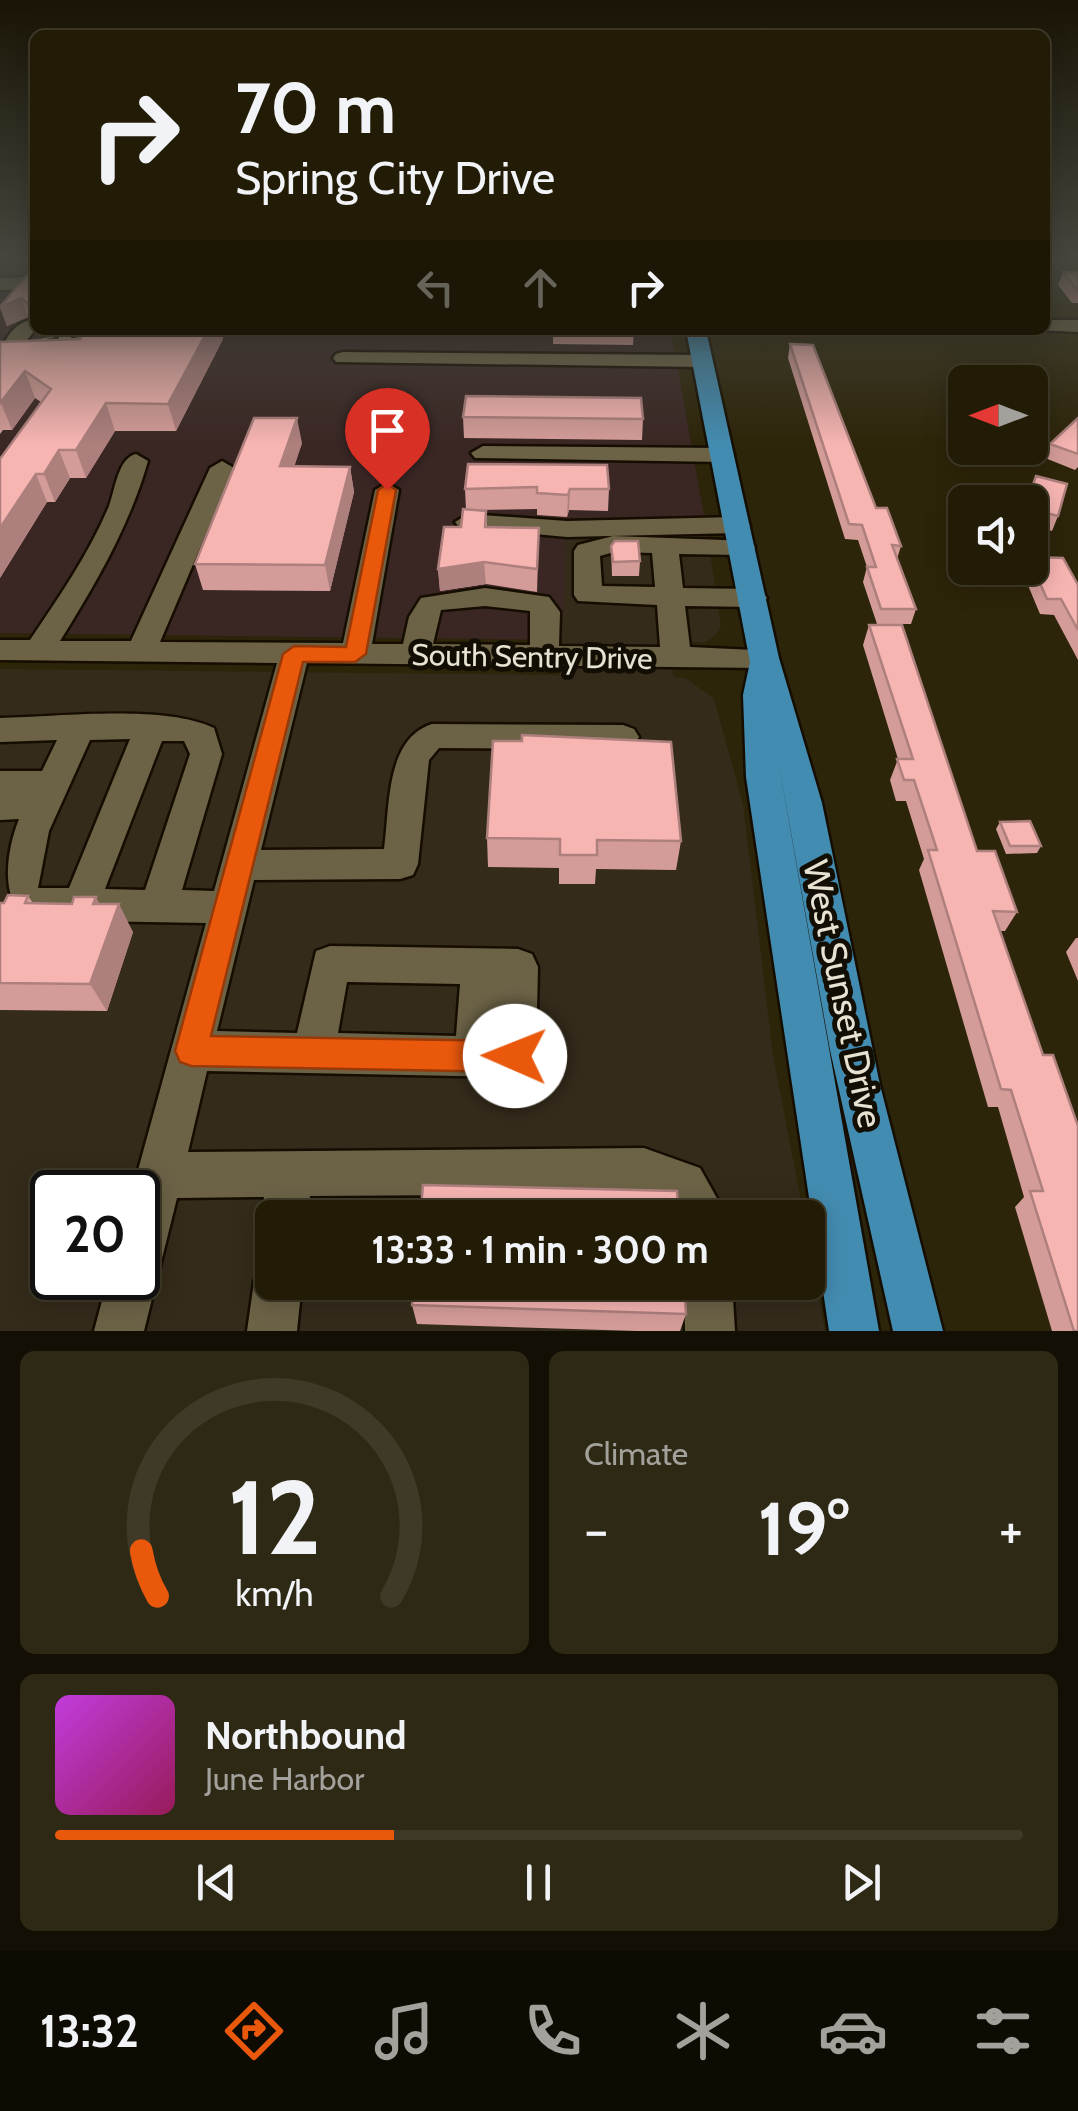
<!DOCTYPE html>
<html lang="en">
<head>
<meta charset="utf-8">
<style>
  :root { --surface:#221c07; --page:#2e2915; --text:#f1f3f6; --muted:#a2a19b; --line:#3f3a28; --accent:#ea580c }
  body { margin:0; font-family:Cabin,sans-serif; background:var(--page); color:var(--text); height:100vh; display:flex; flex-direction:column; font-size:38px; white-space:nowrap }
  * { box-sizing:border-box; margin:0 }
  p { font-size:32px; color:var(--muted) }
  .icon { flex:none; width:55px; height:55px; fill:none; stroke:currentColor; stroke-width:2; stroke-linecap:round; stroke-linejoin:round }
  .map { position:relative; height:1331px; overflow:hidden }
  .sheet { display:flex; flex-direction:column; gap:20px; padding:20px; background:#130f04; flex:1 }
  .sheet>* { flex:none }
  .hud { position:absolute; left:30px; top:30px; width:1020px; height:305px; border-radius:15px; box-shadow:0 5px 25px #0003,0 0 0 2px var(--line); background:#221c07; color:var(--text); overflow:hidden }
  .needle { width:65px; rotate:270deg }
  .controls { position:absolute; left:948px; top:365px; display:grid; gap:20px }
  .controls a { display:grid; place-items:center; width:100px; height:100px; border-radius:15px; background:var(--surface); box-shadow:0 5px 25px #0003,0 0 0 2px var(--line); font-size:50px }
  .speed { position:absolute; left:30px; top:1170px; display:flex; gap:20px; font-size:50px; font-weight:700; text-align:center }
  .speed>* { display:grid; place-content:center; width:130px; height:130px; border-radius:50%; background:var(--surface); box-shadow:0 5px 25px #0003,0 0 0 2px var(--line); line-height:1 }
  .speed .limit { border:5px solid #111; border-radius:15px; background:#fff; color:#111 }
  .pin { position:absolute; display:grid; place-items:center; width:85px; height:85px; color:#fff; margin:-102px -42px; border-radius:50% 50% 50% 0; rotate:-45deg; box-shadow:0 0 10px #0007 }
  .pin .icon { rotate:45deg }
  .me { position:absolute; width:110px; margin:-55px; rotate:271deg; stroke-linejoin:round; filter:drop-shadow(0 0 8px #0008) }
  .turn { display:flex; align-items:center; gap:35px; height:210px; padding:0 40px; font-size:45px }
  .turn .icon { width:130px; height:130px; stroke-width:2.5 }
  .turn b { display:block; font-size:70px; line-height:85px }
  .lanes { display:flex; align-items:center; height:95px; padding:0 40px; background:#0003; justify-content:center; gap:50px; direction:ltr }
  .lanes .off { opacity:.35 }
  .big { font-size:75px; font-weight:700; line-height:1.1 }
  .sheet .card { flex:1; display:flex; flex-direction:column; justify-content:center; gap:15px; min-width:0; padding:0 35px; border-radius:15px; background:var(--page) }
  .sheet .dial { align-items:center; gap:0 }
  .dial svg { height:260px; overflow:visible; fill:none; stroke:var(--line); stroke-width:7; stroke-linecap:round; text-anchor:middle }
  .dial text { fill:var(--text); stroke:none }
  .song { display:flex; align-items:center; gap:30px }
  .cover { width:120px; height:120px; border-radius:15px; background:linear-gradient(135deg,hsl(290 70% 55%),hsl(330 70% 35%)) }
  .played { height:10px; border-radius:5px; background:linear-gradient(90deg,var(--accent) 35%,var(--line) 35%) }
  .keys { display:flex; justify-content:space-around; direction:ltr }
  .heat { display:flex; justify-content:space-between; align-items:center; font-size:55px; direction:ltr }
  .sheet .tiles { flex:1; display:grid; gap:20px; grid-template-columns:1fr 1fr }
  .card:last-child { grid-column:span 2 }
  .trip { position:absolute; left:255px; top:1200px; width:570px; height:100px; border-radius:15px; background:var(--surface); box-shadow:0 5px 25px #0003,0 0 0 2px var(--line); font-weight:700; line-height:100px; text-align:center }
  .tabs { display:flex; height:160px; justify-content:space-around; align-items:center; background:#0e0b03; color:var(--muted) }
  .tabs .icon { width:70px; height:70px }
  .tabs .selected { color:var(--accent) }
  .tabs b { font-size:45px; color:var(--text) }
  .map>svg:first-child { display:block }
  .commercial { fill:#342b1b; fill-rule:evenodd }
  .industrial { fill:#3a2724 }
  .lines { fill:none; stroke-linecap:round; stroke-linejoin:round }
  .minor-casing { stroke:#150d00; stroke-width:5 }
  .major-casing { stroke:#150d00; stroke-width:5 }
  .minor { fill:#6c6347; fill-rule:evenodd }
  .major { fill:#438cb1; fill-rule:evenodd }
  .rail-casing { stroke:#9b9580; stroke-width:6 }
  .rail { stroke:#120e04; stroke-width:4; stroke-dasharray:12; stroke-linecap:butt }
  .wall { fill:#d49c99 }
  .shaded-wall { fill:#ad7f7d }
  .building { fill:#f7b5b2; stroke:#ad7f7d; stroke-width:2.5 }
  .route { fill:#ea580c; stroke:#983908; stroke-width:2.5 }
  .labels { text-anchor:middle; stroke-width:10; stroke-linejoin:round; paint-order:stroke }
  .street-label { font-size:30px; fill:#e7e2d2; stroke:#120e04 }
  .near-street-label { font-size:35px; fill:#e7e2d2; stroke:#120e04 }
</style>
</head>
<body>
<div class="map">
<svg width="1078" height="1331" viewBox="0 0 1078 1331">
  <rect width="100%" height="100%" fill="#2d2509"/>
  <path class="commercial" d="M707 533 721 626 715 636 705 642H671L673 676 687 679 714 699 743 804 773 1055 804 1217 272 1218V1282H808V1233L825 1331H0V669L560 675 566 534ZM52 1192H138V1278H52Z"/>
  <path class="industrial" d="M0 258H35V330H671L707 533 566 534 562 640 0 633Z"/>
  <g class="lines">
    <defs>
      <path id="minor" d="M35 277V289L0 290V278Z
        M1045 320H1078V332L1038 330H1045Z
        M27 321 34 323 35 330 9 363 0 365C0 347 9 327 27 321Z
        M343 352 701 355 711 361 701 367 336 362 333 358 336 354Z
        M483 446 722 448 734 455 722 462 475 458 471 453Z
        M136 454 148 461C129 527 96 583 60 641H131L210 468 222 461 234 468 160 642 343 643 375 490 387 483 399 490 372 644H403L409 617 421 598 485 588 549 597 560 612 559 646 660 647 657 605 578 601 574 595V551L578 545 613 536 751 541 755 547 751 553 742 555 679 554 683 588 753 589 763 592 767 598 763 604 753 607 685 606 690 647 775 651 779 658 775 665 764 668 307 663 261 850 384 849C390 808 385 739 432 724L623 725 634 729 639 737 634 745 623 749 439 748 429 760 418 864 413 875 400 879 254 880 217 1031 297 1033 316 951 330 946 518 949 532 954 538 967 536 1057 530 1071 515 1077 207 1071 188 1152 644 1148 700 1168 728 1218H678L669 1202 644 1194 310 1196 308 1218H272V1236L262 1218 264 1197 177 1198 144 1331H94L108 1278H138V1192H132L206 923 30 920C0 904 5 854 19 819L0 820V771H42L57 740 0 742V718C59 717 163 704 214 728L222 754 182 890 214 891 277 663 0 660V640H30C59 597 89 554 109 506 115 490 118 458 136 454ZM614 552 652 553 655 587 602 586 600 556ZM485 606 530 611V645L433 644 441 610ZM130 739 69 888H38L49 831 90 740ZM162 741H184L190 754 145 890 105 889ZM347 982 460 984 456 1036 338 1033Z
        M468 514 567 521 737 517 750 525 737 533 567 537 459 527 455 522Z
        M272 1260V1282H302L297 1331H247L254 1282 261 1265Z
        M684 1282H732L735 1331H685Z"/>
      <path id="major" d="M686 330H706L779 658 822 803 880 1085 943 1331H893L830 1050 778 760 879 1331H829L746 777 743 695 750 662Z"/>
    </defs>
    <use href="#minor" class="minor-casing"/>
    <use href="#major" class="major-casing"/>
    <use href="#minor" class="minor"/>
    <use href="#major" class="major"/>
    <defs>
      <path id="rail" d="M0 349 107 330"/>
    </defs>
    <use href="#rail" class="rail-casing"/>
    <use href="#rail" class="rail"/>
  </g>
  <path class="wall" d="M1063 272H1078V303H1072L1058 285Z
    M35 275V323L28 317 7 326 0 307Z
    M86 330H221L223 339 176 431H115L86 478H70L55 502H47L0 578V459L41 402 35 398 12 430H3L0 434V342L80 339Z
    M553 330H634L633 345 553 344Z
    M790 344 876 508 901 546 897 559 916 609 911 624H877L863 582 867 567 858 540 845 539 788 358Z
    M463 417 643 419 642 440 464 438Z
    M1078 418V467L1075 470 1045 458 1050 444Z
    M302 443 294 466 350 467 354 492 330 591 203 590 195 564Z
    M468 464 609 489 608 511 569 510 567 517 537 515V509L476 510 486 511 487 527 539 528 537 592 486 584 440 591 438 569 461 527 466 510 465 489Z
    M1036 476 1058 516 1052 531 1030 525V502H1026Z
    M611 546 640 561 639 576H612Z
    M1030 557 1078 585V660L1054 615 1040 614 1022 571 1023 568H1030Z
    M869 625 977 851 1017 912 1005 931H1000L1078 1331H1052L1015 1207 1024 1197 998 1107H988L919 870 924 859 906 801H896L890 780 898 759 863 645Z
    M1000 822 1041 846 1037 853 1006 854 996 829Z
    M487 838 681 841 676 870 596 869 595 884H559V868L488 867Z
    M28 896 33 903 99 904 133 932 107 1011 0 1010V903Z
    M1076 938H1078V981L1066 952Z
    M412 1305 686 1314 680 1331H637L417 1324Z"/>
  <path class="shaded-wall" d="M21 298 28 317 7 326 0 307Z
    M208 330H221L223 339 176 431 168 404Z
    M25 371 35 398 12 430 1 403Z
    M106 403 115 431 86 478 76 450Z
    M297 418 302 443 286 492 280 466Z
    M59 450 70 478 55 502 44 474Z
    M350 467 354 492 330 591 325 565Z
    M36 474 47 502 0 578V528Z
    M570 489 569 510 567 517 568 495Z
    M484 562 486 584 440 591 438 569Z
    M96 897 111 926 119 904 133 932 107 1011 90 984 93 904Z"/>
  <path class="building" d="M1063 272H1078V290H1077Z
    M27 275H35V306H31L21 298 0 307Z
    M86 330H208L168 404 106 403 76 450H59L44 474H36L0 528V459L51 389 25 371 0 403V342L80 339Z
    M790 344 813 345 876 508H887L901 546 892 545 916 609H881L867 567H876L862 525 849 524Z
    M466 396 641 398 643 419 463 417Z
    M254 418H297L280 466 350 467 325 565 195 564Z
    M1078 418V454L1050 444Z
    M468 464 607 465 609 489H570L568 495 537 493V487L465 489Z
    M1036 476 1067 484 1058 516 1030 509V502H1027Z
    M463 509 486 511 485 527 539 528 537 569 484 562 438 569 444 527H461Z
    M615 541H638L640 561 613 562 611 546Z
    M1030 557 1063 558 1078 585V630L1061 599H1047L1030 561Z
    M869 625H902L977 851H995L1017 912 993 911 1043 1055H1053L1078 1126V1331H1074L1030 1191H1043L1011 1090 1001 1089 928 850H937L914 780H904L897 759H913Z
    M522 735 671 742 681 841 597 840V855H560V839L487 838 493 741H522Z
    M1030 821 1041 846H1010L1000 822Z
    M8 895 28 896 25 903 72 904 74 897H96L93 904H119L90 984 0 983V903H4Z
    M423 1185 677 1191 679 1218H420Z
    M414 1282H684L686 1314 412 1305Z"/>
  <linearGradient id="sky" x2="0" y2="1"><stop stop-color="#191405"/><stop offset="0.58" stop-color="#46463e"/><stop offset="1" stop-color="#46463e" stop-opacity="0"/></linearGradient>
  <rect width="1078" height="445" fill="url(#sky)"/>
  <path class="route" d="M387 484 396 490 366 654 355 662H303L211 1036 515 1041 526 1046 531 1056 526 1067 515 1072 191 1066 180 1062 175 1051 283 654 294 646 346 647 378 490Z"/>
  <g class="labels">
    <g class="street-label">
      <text transform="translate(532 657) rotate(1)" y="10">South Sentry Drive</text>
    </g>
    <g class="near-street-label">
      <text transform="translate(843 994) rotate(78)" y="12">West Sunset Drive</text>
    </g>
  </g>
</svg>
<div class="controls">
<a><svg class="needle" viewBox="-14 -14 28 28"><path d="M0-13l5 13h-10z" fill="#e53935"/><path d="M0 13l5-13h-10z" fill="#a2a19b"/></svg></a>
<a><svg class="icon" aria-label="sound" viewBox="0 0 24 24"><path d="M4 9h4l5-4v14l-5-4H4zM17 9q2 3 0 6"/></svg></a>
</div>
<div class="speed"><div class="limit">20</div></div>
<div class="pin" style="left:387px;top:490px;background:#d93025"><svg class="icon" aria-label="arrive" viewBox="0 0 24 24"><path d="M6 21V4h12l-3 4 3 4H6"/></svg></div>
<svg class="me" style="left:515px;top:1056px" viewBox="-20 -20 40 40"><circle r="19" fill="#fff"/><path d="M0-13L10 11 0 6-10 11z" fill="#ea580c"/></svg>
<div class="trip">13:33 · 1 min · 300 m</div>
<div class="hud">
<div class="turn"><svg class="icon" aria-label="right" viewBox="0 0 24 24"><path d="M7 20v-9h11M14 6l5 5-5 5"/></svg><div><b>70 m</b>Spring City Drive</div></div>
<div class="lanes"><svg class="icon off" aria-label="left" viewBox="0 0 24 24"><path d="M17 20v-9H6M10 6l-5 5 5 5"/></svg><svg class="icon off" aria-label="ahead" viewBox="0 0 24 24"><path d="M12 20V5M6 11l6-6 6 6"/></svg><svg class="icon" aria-label="right" viewBox="0 0 24 24"><path d="M7 20v-9h11M14 6l5 5-5 5"/></svg></div>
</div>
</div>
<section class="sheet">
<div class="tiles">
<div class="card dial"><svg viewBox="0 0 100 80">
<path d="M14 69A42 42 0 1 1 86 69"/>
<path d="M14 69A42 42 0 0 1 9 55" stroke="#ea580c"/>
<text x="50" y="56" font-size="32" font-weight="700">12</text>
<text x="50" y="72" font-size="11">km/h</text>
</svg></div>
<div class="card"><p>Climate</p>
<div class="heat"><a>−</a><b class="big">19°</b><a>+</a></div>
</div>
<div class="card">
<div class="song"><i class="cover"></i><div><b>Northbound</b><p>June Harbor</p></div></div>
<div class="played"></div>
<div class="keys"><svg class="icon" aria-label="previous" viewBox="0 0 24 24"><path d="M18 5L8 12l10 7zM5 5v14"/></svg><svg class="icon" aria-label="pause" viewBox="0 0 24 24"><path d="M8 5v14M16 5v14"/></svg><svg class="icon" aria-label="next" viewBox="0 0 24 24"><path d="M6 5l10 7-10 7zM19 5v14"/></svg></div>
</div>
</div>
</section>
<nav class="tabs">
<b>13:32</b>
<svg class="icon selected" aria-label="directions" viewBox="0 0 24 24"><path d="M12 3l9 9-9 9-9-9zM9 14v-3h6M13 9l2 2-2 2"/></svg>
<svg class="icon" aria-label="music" viewBox="0 0 24 24"><path d="M9 18V5l10-2v13"/><circle cx="6" cy="18" r="3"/><circle cx="16" cy="16" r="3"/></svg>
<svg class="icon" aria-label="phone" viewBox="0 0 24 24"><path d="M5 4h4l2 5-3 2q2 4 5 5l2-3 5 2v4C11 20 4 13 5 4z"/></svg>
<svg class="icon" aria-label="climate" viewBox="0 0 24 24"><path d="M12 3v18M4 7l16 10M4 17L20 7"/></svg>
<svg class="icon" aria-label="car" viewBox="0 0 24 24"><path d="M5 17H2v-5l4-1 3-4h7l3 4 3 1v5h-3M9 17h6M6 11h13"/><circle cx="7" cy="17" r="2"/><circle cx="17" cy="17" r="2"/></svg>
<svg class="icon" aria-label="filters" viewBox="0 0 24 24"><path d="M4 7h16M4 17h16"/><circle cx="9" cy="7" r="2"/><circle cx="15" cy="17" r="2"/></svg>
</nav>
</body>
</html>
